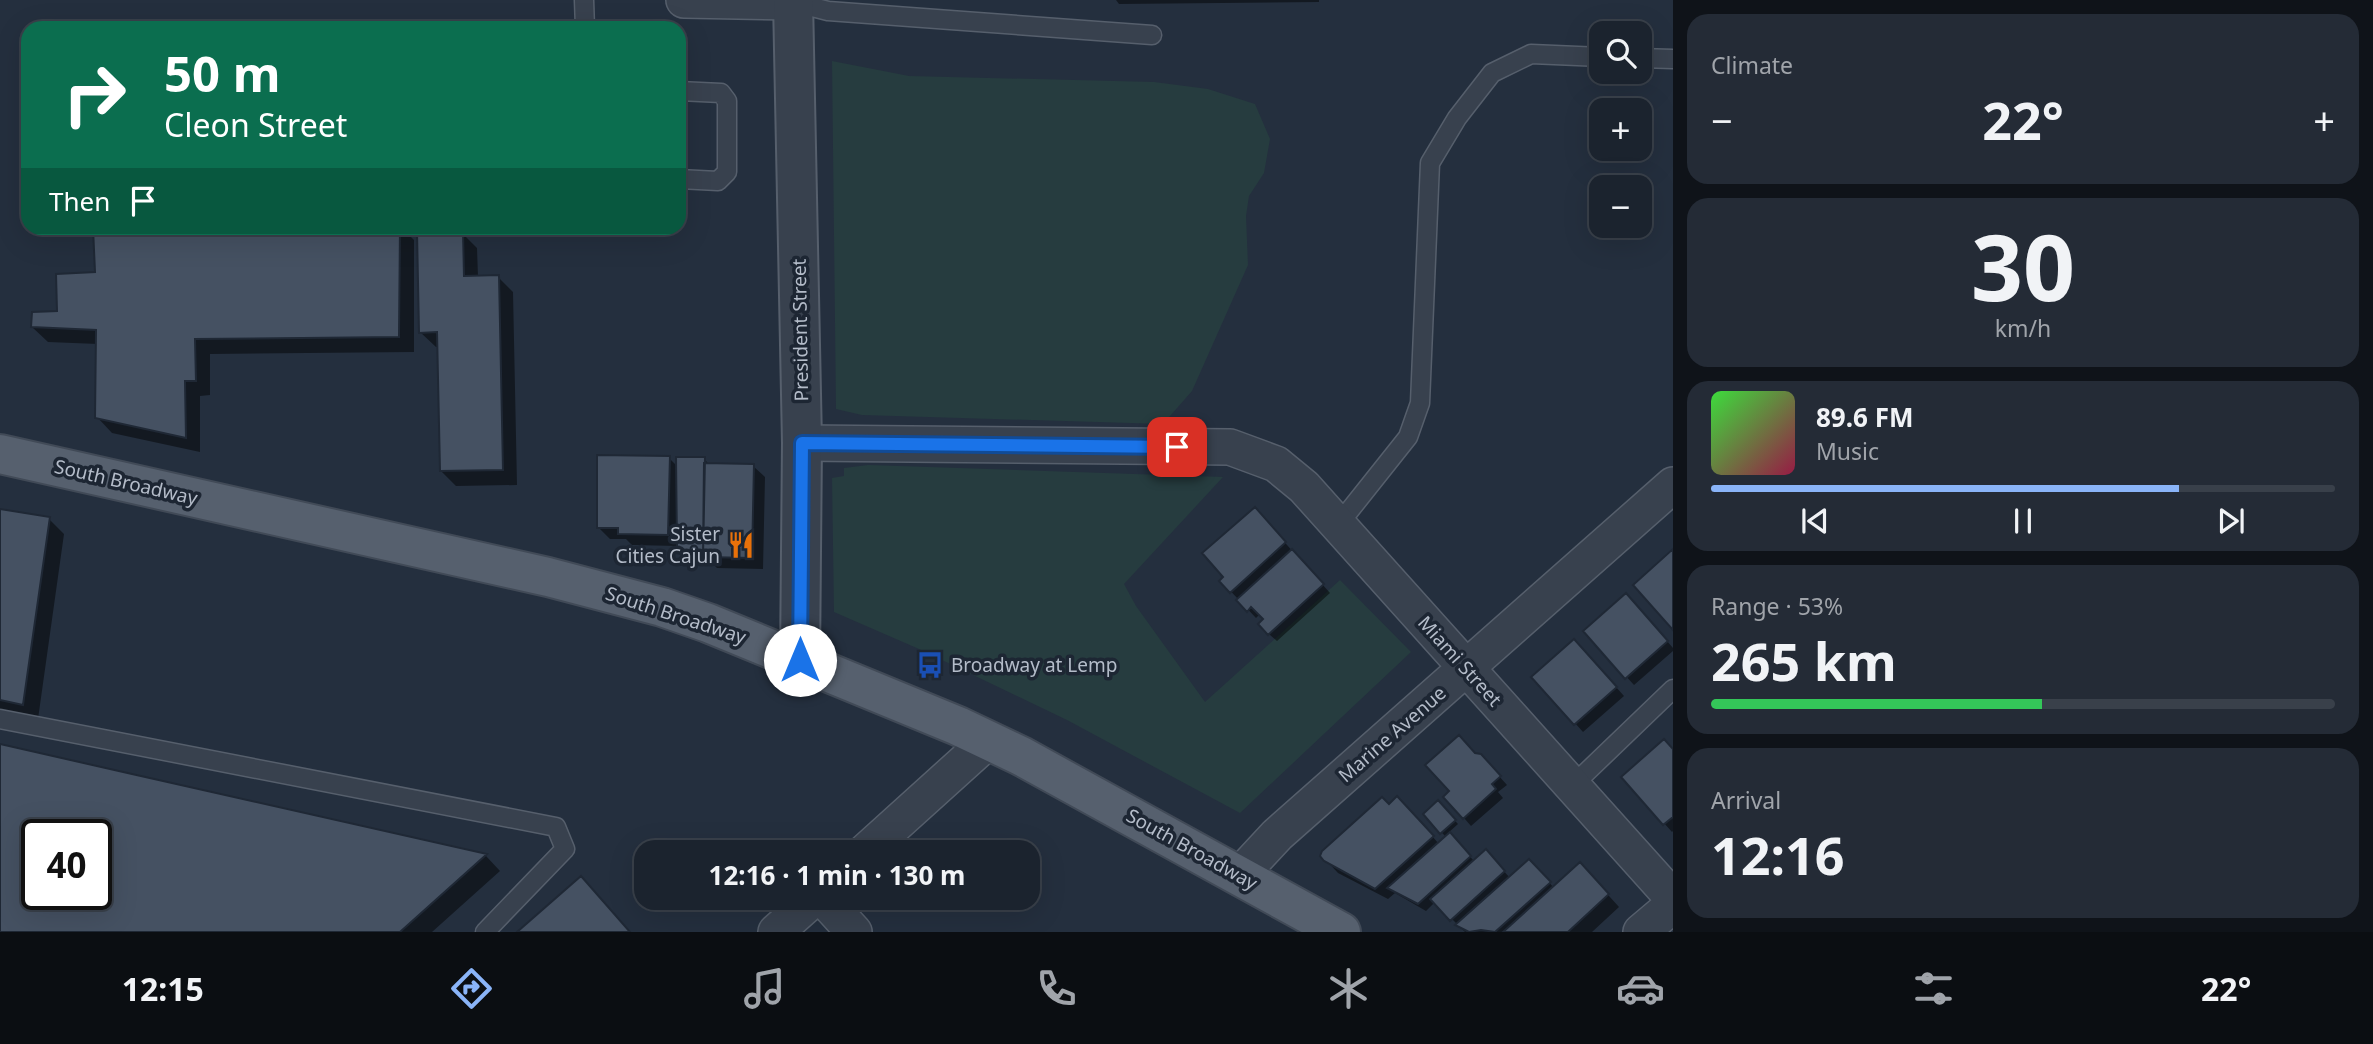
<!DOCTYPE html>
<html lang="en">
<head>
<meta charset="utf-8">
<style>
  :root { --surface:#1b232e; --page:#242b36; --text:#f1f3f6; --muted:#a0a4aa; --line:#39404a; --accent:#8ab4f8 }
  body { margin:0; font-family:"Noto Sans",sans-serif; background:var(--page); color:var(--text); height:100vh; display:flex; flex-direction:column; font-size:26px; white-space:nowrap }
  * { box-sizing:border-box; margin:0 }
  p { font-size:23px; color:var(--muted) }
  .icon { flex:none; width:38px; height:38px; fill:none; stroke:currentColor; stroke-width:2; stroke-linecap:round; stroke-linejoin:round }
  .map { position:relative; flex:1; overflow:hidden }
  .panel { display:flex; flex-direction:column; gap:14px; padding:14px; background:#0f1319; width:700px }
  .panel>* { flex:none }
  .hud { position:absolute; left:21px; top:21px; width:665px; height:214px; border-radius:21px; box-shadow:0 7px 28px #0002,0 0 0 2px var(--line); background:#0b6e4f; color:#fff; overflow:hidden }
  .fabs { position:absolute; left:1589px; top:21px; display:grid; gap:14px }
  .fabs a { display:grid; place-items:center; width:63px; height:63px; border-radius:14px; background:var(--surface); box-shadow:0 7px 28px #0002,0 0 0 2px var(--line); font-size:35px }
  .speed { position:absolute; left:21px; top:819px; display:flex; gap:14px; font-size:35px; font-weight:700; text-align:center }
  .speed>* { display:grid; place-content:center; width:91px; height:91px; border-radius:50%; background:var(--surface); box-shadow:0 7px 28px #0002,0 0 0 2px var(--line); line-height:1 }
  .speed .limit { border:4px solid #111; border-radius:10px; background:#fff; color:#111 }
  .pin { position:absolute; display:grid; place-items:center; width:60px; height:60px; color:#fff; margin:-30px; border-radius:14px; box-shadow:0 4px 10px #0006 }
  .me { position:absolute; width:77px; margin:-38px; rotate:0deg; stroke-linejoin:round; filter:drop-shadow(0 0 5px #0008) }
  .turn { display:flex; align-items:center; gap:24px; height:147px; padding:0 28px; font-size:32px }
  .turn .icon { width:91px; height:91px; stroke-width:2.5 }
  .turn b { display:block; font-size:49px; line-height:60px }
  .then { display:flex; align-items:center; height:66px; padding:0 28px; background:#0003; gap:14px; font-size:26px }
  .big { font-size:52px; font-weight:700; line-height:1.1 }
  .panel .tile { flex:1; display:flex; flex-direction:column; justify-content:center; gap:10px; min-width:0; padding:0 24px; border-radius:21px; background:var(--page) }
  .panel .dial { align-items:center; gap:0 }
  .dial b { font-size:91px; line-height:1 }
  .song { display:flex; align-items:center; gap:21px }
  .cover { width:84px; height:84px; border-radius:10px; background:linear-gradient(135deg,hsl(120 70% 55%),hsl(340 70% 35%)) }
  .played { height:7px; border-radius:4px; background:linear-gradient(90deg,var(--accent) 75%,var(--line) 75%) }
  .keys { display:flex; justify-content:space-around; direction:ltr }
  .heat { display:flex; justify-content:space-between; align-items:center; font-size:38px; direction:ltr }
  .charge { height:10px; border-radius:5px; background:linear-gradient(90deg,#34c759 53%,var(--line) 0) }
  .trip { position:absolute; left:634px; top:840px; width:406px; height:70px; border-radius:21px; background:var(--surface); box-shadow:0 7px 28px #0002,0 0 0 2px var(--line); font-weight:700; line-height:70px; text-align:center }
  .dock { display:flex; height:112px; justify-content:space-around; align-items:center; background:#0b0e12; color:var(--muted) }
  .dock .icon { width:49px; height:49px }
  .dock .current { color:var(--accent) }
  .dock b { font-size:32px; color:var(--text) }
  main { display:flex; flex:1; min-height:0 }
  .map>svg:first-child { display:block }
  .green { fill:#263c3f }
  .shadow { fill:#0007; fill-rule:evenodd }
  .building { fill:#455162; stroke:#1f2835; stroke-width:2; fill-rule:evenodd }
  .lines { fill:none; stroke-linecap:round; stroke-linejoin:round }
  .service-casing { stroke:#565f6c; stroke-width:21 }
  .minor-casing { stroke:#565f6c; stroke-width:38 }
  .tertiary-casing { stroke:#565f6c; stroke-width:42 }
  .primary-casing { stroke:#414a57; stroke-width:42 }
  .service { stroke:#38414e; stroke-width:18 }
  .minor { stroke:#38414e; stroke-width:35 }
  .tertiary { stroke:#38414e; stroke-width:38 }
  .primary { stroke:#56606e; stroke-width:38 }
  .route-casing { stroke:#114b97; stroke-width:18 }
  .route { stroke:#1a73e8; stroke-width:12 }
  .labels { text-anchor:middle; stroke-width:7; stroke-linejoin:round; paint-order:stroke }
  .street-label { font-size:19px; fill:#b4bcc9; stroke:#1d2633 }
  .poi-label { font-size:19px; fill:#b4bcc9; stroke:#1d2633; text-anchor:end }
</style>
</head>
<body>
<main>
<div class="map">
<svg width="1673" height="932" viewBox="0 0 1673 932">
  <rect width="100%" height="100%" fill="#242f3e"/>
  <path class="green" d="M832 61 909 76 1154 82 1208 89 1255 104 1270 139 1264 173 1249 196 1246 216 1248 265 1192 391 1163 424 862 415 836 409Z
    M868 465 1223 477 1124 584 1136 606 1205 702 1340 580 1411 652 1240 813 1067 720 919 649 834 612 832 478 844 476V468Z"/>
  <path class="shadow" d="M1116 0H1319V2L1119 4Z
    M95 228H402L414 240V352L210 354V395L200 396V452L112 433 97 417 98 344 48 342 32 327 59 313 97 274Z
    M462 233 477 248 478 277H498L513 292 517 485 456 486 441 471 439 347H436L420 332Z
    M669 458 678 467 704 459 710 465 753 466 765 477 763 569 717 568 713 564 686 554 678 546 632 545 626 539H610L598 527Z
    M0 511 49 519 64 534 38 719 0 712Z
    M1262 517 1330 593 1277 641 1269 634 1265 619 1260 614 1256 618 1221 581Z
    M1634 603 1673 648V651L1634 685 1585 631Z
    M1582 649 1624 696 1583 732 1534 677Z
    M0 746 486 856 500 871 432 932H0ZM37 835H96V894H37Z
    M1673 750V831L1672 832 1623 777Z
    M1489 765 1507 785 1498 792 1503 798 1471 826 1464 818Z
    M1438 803 1458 824 1448 833 1475 862 1493 859 1510 878 1537 869 1554 888 1591 876 1619 907 1592 932H1465L1435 902 1426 911 1395 893 1388 899 1338 873 1326 860 1389 806 1409 810 1439 844 1446 837 1425 815Z"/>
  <path class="building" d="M93 228H400L399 337 195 339 196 381H185L186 438 95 418 96 330 31 327 32 312 57 311 56 274 95 272Z
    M463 231 464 276 499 275 503 470 440 471 437 332 419 333 417 232Z
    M597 455 670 456 668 535 618 534V528H597Z
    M676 457H705L703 557 677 547Z
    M704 463 754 464 752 558 703 557Z
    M1255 507 1286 542 1230 593 1219 581 1223 577 1202 553Z
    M0 509 50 517 23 705 0 700Z
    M1292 549 1324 584 1268 635 1258 624 1263 619 1251 607 1247 612 1236 600Z
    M1673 549V630L1633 585Z
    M1626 593 1668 641 1625 679 1583 631Z
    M1574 639 1617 687 1574 725 1531 677Z
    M1459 735 1475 753 1481 754 1501 776 1492 784 1496 789 1463 819 1443 797 1449 791 1425 765Z
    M1664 739 1673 749V817L1663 825 1621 777Z
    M0 744 132 774 487 854 400 932H0ZM37 835H96V894H37Z
    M1397 796 1434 836 1375 889 1324 861 1320 856 1322 851 1382 797 1389 804Z
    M1438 800 1456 820 1440 834 1423 814Z
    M1450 832 1471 856 1418 904 1387 888Z
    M1486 849 1505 871 1450 921 1430 899Z
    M1529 859 1551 882 1495 932 1481 930 1469 932 1455 925Z
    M1580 862 1609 894 1568 932H1503Z
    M581 876 630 932H517Z"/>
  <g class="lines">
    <defs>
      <path id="service" d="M584 0 585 28
        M793 2 828 11 1152 35
        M1640 58 1673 59
        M679 91 721 93 727 101V172L718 181 679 179
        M1338 525 1408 437 1420 403 1430 163 1457 118 1492 73 1531 54 1601 57
        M0 719 556 827 565 849 485 932
        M1572 786 1673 689"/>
      <path id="minor" d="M684 0 793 2
        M802 443 1230 447 1276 464 1304 487 1673 898
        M865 852 989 740
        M1243 877 1251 863 1277 835 1673 485
        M823 898 854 932
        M776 932 814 898
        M1641 932 1673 905"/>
      <path id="tertiary" d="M793 0 802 443 800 660"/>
      <path id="primary" d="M0 454 548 577 662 607 708 623 958 726 1021 756 1341 932"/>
    </defs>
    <use href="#service" class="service-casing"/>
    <use href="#minor" class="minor-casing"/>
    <use href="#tertiary" class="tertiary-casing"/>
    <use href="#primary" class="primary-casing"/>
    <use href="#service" class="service"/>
    <use href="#minor" class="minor"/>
    <use href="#tertiary" class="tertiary"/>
    <use href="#primary" class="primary"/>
  </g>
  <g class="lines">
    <defs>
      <path id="route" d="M800 660 802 443 1177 447"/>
    </defs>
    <use href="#route" class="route-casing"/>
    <use href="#route" class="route"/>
  </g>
  <defs>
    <symbol id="restaurant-bare" viewBox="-9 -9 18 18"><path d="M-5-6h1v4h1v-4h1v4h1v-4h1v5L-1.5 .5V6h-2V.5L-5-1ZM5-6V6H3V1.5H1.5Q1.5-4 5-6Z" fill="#e8710a" stroke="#1d2633" stroke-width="2.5" paint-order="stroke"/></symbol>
    <symbol id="bus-bare" viewBox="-9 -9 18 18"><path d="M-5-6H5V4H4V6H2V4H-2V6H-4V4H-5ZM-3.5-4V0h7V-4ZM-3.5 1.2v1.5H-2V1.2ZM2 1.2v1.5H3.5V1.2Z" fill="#1a4fb4" stroke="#1d2633" stroke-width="2.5" paint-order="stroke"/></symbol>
  </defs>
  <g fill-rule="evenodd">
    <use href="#restaurant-bare" x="722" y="526" width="38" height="38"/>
    <use href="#bus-bare" x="911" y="646" width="38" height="38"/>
  </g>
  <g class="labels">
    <g class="street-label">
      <text transform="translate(800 330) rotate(-91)" y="7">President Street</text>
      <text transform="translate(126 482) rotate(13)" y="7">South Broadway</text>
      <text transform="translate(676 615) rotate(18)" y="7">South Broadway</text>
      <text transform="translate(1460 661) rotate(48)" y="7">Miami Street</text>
      <text transform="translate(1392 734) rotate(-41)" y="7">Marine Avenue</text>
      <text transform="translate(1192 849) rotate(29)" y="7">South Broadway</text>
    </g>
    <g class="poi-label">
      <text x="720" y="541">Sister<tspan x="720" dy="22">Cities Cajun</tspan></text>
      <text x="951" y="672" text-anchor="start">Broadway at Lemp</text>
    </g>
  </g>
</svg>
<div class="fabs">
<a><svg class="icon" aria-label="search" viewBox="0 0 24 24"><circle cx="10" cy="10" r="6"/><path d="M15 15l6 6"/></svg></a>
<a>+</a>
<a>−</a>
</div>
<div class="speed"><div class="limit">40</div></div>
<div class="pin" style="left:1177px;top:447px;background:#d93025"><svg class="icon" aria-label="arrive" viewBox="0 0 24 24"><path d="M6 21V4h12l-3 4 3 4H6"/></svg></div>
<svg class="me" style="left:800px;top:660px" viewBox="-20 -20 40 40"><circle r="19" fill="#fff"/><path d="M0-13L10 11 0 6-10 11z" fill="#1a73e8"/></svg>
<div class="trip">12:16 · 1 min · 130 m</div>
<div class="hud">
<div class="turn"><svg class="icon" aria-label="right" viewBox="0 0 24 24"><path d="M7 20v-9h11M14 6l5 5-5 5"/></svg><div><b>50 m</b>Cleon Street</div></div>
<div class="then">Then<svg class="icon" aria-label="arrive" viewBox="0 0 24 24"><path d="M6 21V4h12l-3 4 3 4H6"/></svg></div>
</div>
</div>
<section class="panel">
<div class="tile"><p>Climate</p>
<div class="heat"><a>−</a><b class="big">22°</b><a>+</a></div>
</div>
<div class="tile dial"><b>30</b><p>km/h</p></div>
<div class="tile">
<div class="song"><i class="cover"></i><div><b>89.6 FM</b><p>Music</p></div></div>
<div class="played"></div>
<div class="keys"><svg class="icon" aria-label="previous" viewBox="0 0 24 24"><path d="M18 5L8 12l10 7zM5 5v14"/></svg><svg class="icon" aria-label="pause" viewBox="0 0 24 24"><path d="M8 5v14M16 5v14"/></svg><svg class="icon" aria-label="next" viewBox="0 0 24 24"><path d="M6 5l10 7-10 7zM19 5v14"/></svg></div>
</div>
<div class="tile"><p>Range · 53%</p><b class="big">265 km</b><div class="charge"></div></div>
<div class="tile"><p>Arrival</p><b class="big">12:16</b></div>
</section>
</main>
<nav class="dock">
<b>12:15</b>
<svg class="icon current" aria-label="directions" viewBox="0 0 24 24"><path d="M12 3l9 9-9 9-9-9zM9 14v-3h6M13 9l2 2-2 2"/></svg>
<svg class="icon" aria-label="music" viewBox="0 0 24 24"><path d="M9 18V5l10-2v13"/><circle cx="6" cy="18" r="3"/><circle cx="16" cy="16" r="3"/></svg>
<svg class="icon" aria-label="phone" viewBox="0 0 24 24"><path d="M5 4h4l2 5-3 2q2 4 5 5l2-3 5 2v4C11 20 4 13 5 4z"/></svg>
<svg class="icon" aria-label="climate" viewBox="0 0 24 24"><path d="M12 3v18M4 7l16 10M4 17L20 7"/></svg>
<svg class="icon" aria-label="car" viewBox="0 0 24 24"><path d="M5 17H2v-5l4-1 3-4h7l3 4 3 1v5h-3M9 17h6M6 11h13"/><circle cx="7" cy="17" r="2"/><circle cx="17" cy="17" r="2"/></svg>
<svg class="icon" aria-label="filters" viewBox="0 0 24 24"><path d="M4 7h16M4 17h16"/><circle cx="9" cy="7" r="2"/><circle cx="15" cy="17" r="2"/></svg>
<b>22°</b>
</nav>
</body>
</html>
